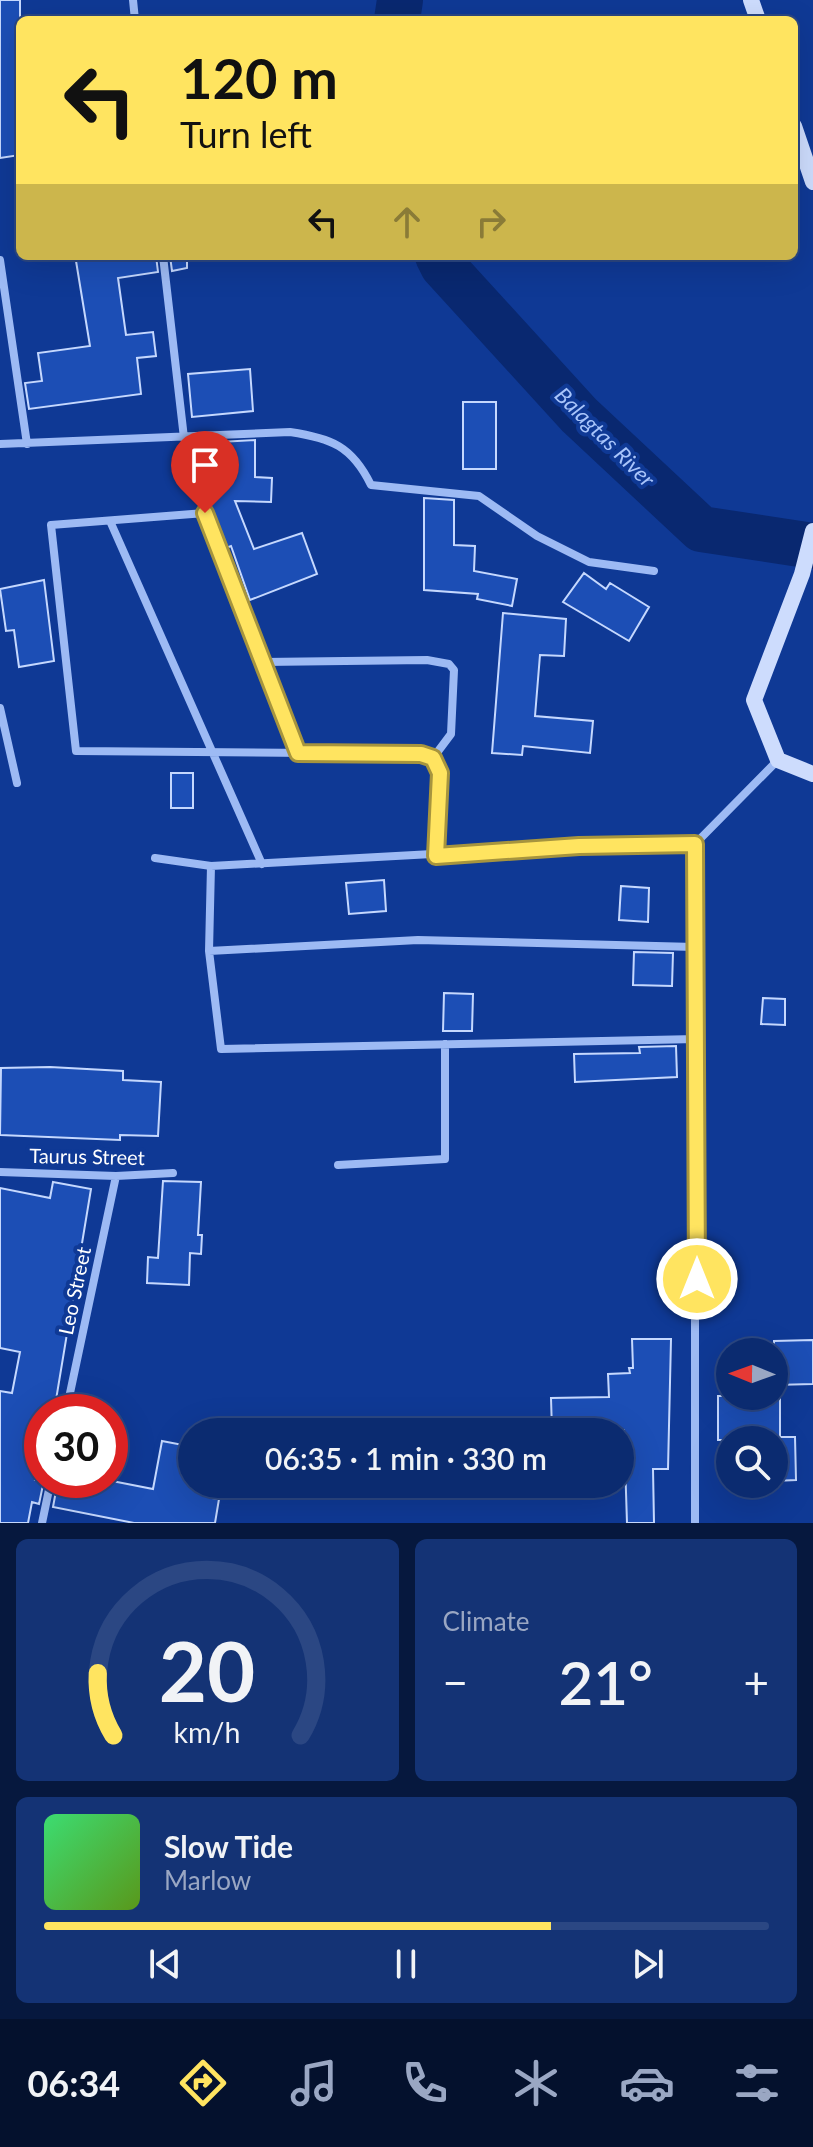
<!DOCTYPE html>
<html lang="en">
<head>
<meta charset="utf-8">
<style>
  :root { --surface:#0b2b70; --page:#143375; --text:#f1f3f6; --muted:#9aa7c3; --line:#2b4783; --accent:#ffe460 }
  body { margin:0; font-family:Lato,sans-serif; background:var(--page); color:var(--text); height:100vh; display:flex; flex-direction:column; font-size:30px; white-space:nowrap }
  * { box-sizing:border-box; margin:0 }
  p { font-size:26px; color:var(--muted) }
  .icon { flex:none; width:44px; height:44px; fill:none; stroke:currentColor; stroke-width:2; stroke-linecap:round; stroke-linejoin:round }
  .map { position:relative; height:1523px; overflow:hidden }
  .details { display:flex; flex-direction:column; gap:16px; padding:16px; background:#06183e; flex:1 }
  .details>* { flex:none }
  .hud { position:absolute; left:16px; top:16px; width:782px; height:244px; border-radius:12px; box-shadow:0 8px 32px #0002,0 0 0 2px var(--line); background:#ffe460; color:#111; overflow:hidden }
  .needle { width:52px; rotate:271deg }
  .controls { position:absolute; left:716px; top:1338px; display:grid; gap:16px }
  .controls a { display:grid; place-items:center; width:72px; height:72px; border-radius:50%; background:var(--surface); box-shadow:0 8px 32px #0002,0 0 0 2px var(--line); font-size:40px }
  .speed { position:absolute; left:24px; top:1394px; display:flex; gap:16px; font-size:40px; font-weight:700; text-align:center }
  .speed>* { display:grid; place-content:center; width:104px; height:104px; border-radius:50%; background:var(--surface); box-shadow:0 8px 32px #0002,0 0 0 2px var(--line); line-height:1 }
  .speed .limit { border:12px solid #d22; background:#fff; color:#111 }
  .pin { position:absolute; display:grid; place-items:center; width:68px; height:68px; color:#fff; margin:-82px -34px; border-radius:50% 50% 50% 0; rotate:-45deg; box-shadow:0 0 8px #0007 }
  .pin .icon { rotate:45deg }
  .me { position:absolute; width:88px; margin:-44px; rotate:0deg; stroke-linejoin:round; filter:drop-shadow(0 0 6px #0008) }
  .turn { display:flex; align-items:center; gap:28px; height:168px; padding:0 32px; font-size:36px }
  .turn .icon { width:104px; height:104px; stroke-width:2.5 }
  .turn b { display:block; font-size:56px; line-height:68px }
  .lanes { display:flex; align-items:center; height:76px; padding:0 32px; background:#0003; justify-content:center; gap:40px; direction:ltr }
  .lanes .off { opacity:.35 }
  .big { font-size:60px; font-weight:600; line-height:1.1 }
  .details .tile { flex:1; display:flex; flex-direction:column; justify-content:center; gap:12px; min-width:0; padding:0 28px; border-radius:12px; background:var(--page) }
  .details .dial { align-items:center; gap:0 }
  .dial svg { height:208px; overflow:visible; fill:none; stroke:var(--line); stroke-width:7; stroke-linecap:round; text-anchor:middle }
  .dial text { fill:var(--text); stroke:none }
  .song { display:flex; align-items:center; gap:24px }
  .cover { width:96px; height:96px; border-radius:12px; background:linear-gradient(135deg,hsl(140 70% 55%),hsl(90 70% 35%)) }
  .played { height:8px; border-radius:4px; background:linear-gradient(90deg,var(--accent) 70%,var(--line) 70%) }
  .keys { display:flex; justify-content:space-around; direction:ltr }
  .heat { display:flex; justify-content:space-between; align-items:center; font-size:44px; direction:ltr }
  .details .tiles { flex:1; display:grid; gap:16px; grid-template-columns:1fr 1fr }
  .tile:last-child { grid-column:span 2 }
  .trip { position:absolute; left:178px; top:1418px; width:456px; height:80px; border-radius:40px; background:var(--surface); box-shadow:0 8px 32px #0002,0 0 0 2px var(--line); font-weight:600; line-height:80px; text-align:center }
  .tabs { display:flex; height:128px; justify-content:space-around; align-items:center; background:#04112d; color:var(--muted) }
  .tabs .icon { width:56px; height:56px }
  .tabs .active { color:var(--accent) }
  .tabs b { font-size:36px; color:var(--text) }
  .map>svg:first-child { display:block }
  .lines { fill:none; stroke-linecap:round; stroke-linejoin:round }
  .river { stroke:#092870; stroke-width:46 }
  .building { fill:#1c4eb5; stroke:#c5d8fe; stroke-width:2 }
  .street { stroke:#9dbaf4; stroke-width:8 }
  .secondary { stroke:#cddcfd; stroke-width:16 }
  .route-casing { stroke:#a6943e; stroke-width:20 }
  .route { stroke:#ffe460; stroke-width:14 }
  .labels { text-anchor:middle; stroke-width:8; stroke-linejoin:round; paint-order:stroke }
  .street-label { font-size:20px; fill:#fff; stroke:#0f3995 }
  .water-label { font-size:22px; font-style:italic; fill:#a9c5fb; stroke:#0f3995 }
</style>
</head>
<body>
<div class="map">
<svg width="813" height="1523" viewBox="0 0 813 1523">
  <rect width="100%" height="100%" fill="#0f3995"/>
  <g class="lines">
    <path class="river" d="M397 20 400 0
      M438 256 443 266 579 415 701 529 813 546"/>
  </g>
  <path class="building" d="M0 0H20V155L0 158Z
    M106 256H156L158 272 118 278 126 335 153 332 156 356 137 358 141 394 29 409 25 383 42 381 38 353 90 346 76 261Z
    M170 256H187V268L172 271Z
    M250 369 253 411 192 417 188 374Z
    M463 402H496V469H463Z
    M255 440V477L272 478 271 502 235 501 254 549 302 533 317 574 250 600 231 546 226 548 187 455 219 442Z
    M424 498 454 500V545L475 546 474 571 517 579 512 606 477 599 478 594 424 590Z
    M584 573 606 589 610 583 649 607 629 641 563 602Z
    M44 580 54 661 19 667 14 630 6 631 0 589Z
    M503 613 566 619 564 656 540 655 535 716 593 721 590 753 523 746 522 755 492 753Z
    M171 773H193V808H171Z
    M384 880 386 911 349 914 346 883Z
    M621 886 649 888 648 922 619 920Z
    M634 952 673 953 672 986 633 985Z
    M444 993 473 994 472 1031H443Z
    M763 998 785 999V1025L761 1024Z
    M676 1046 677 1077 575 1082 574 1054 640 1053 639 1047Z
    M50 1067 123 1071V1080L161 1082 158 1136 120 1135V1140L0 1135 1 1068Z
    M163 1181 201 1182 198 1235H202L201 1254 190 1253 189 1285 147 1283 148 1257 158 1258Z
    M53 1182 91 1189 54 1412H42L35 1480H44L39 1504 32 1502 28 1523H0V1391L12 1393 20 1352 0 1348V1188L50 1198Z
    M632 1339H671L668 1469H653L654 1523H627L624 1430 552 1431 551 1398 609 1397 608 1374 630 1373 629 1368H633Z
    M813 1340V1384L774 1385V1341Z
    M718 1396H780V1437H795L796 1480 774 1481V1440H718Z
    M162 1441 183 1445 181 1455 192 1457V1484H213L211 1498 219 1499 215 1523H134L53 1507 58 1480H107L153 1489Z"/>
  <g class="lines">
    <path class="street" d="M133 0 135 20
      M163 256 184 438
      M0 260 27 444
      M0 444 290 432C331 438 352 446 371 485L479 496 537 536 589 562 654 571
      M110 521 262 864
      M263 662 427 660 449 664 454 670 451 734 433 758
      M0 708 17 783
      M298 753 205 513 51 525 76 751 421 754 433 758 440 773 436 856
      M155 858 211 866 579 846 695 844 778 760
      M211 866 209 951 221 1049 696 1039
      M209 951 418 940 695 947
      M338 1165 445 1159V1044
      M0 1172 116 1176 173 1173
      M66 1412 116 1176
      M42 1523 51 1480
      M695 1523V844"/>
    <path class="secondary" d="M751 0 758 20
      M794 126 813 182
      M813 531 802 574 754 700 778 760 813 774"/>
  </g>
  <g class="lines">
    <defs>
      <path id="route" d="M205 513 298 753 421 754 433 758 440 773 436 856 579 846 695 844 697 1279"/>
    </defs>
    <use href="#route" class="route-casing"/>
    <use href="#route" class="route"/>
  </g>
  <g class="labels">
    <g class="street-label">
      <text transform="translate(87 1157) rotate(1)" y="7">Taurus Street</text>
      <text transform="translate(75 1291) rotate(-78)" y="7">Leo Street</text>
    </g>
    <g class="water-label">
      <text transform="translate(605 437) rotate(45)" y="8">Balagtas River</text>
    </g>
  </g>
</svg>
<div class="controls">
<a><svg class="needle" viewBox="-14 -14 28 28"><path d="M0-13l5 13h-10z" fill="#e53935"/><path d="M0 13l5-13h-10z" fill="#9aa7c3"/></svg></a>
<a><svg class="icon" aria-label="search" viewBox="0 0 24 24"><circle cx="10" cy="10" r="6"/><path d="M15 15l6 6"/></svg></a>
</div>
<div class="speed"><div class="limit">30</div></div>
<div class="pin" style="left:205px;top:513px;background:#d93025"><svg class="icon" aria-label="arrive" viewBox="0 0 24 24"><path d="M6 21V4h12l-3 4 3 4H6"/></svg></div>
<svg class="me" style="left:697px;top:1279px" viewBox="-20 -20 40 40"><circle r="17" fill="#ffe460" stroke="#fff" stroke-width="3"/><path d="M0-11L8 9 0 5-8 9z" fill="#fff"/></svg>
<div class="trip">06:35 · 1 min · 330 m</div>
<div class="hud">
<div class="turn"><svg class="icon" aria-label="left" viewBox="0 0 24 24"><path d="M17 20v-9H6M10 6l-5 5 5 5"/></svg><div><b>120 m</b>Turn left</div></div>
<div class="lanes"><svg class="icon" aria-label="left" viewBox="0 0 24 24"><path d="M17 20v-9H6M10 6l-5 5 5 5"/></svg><svg class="icon off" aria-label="ahead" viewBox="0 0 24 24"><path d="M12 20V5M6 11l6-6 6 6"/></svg><svg class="icon off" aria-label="right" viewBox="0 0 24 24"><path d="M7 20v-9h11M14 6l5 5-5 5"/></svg></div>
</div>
</div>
<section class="details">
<div class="tiles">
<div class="tile dial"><svg viewBox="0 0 100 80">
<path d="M14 69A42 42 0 1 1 86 69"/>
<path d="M14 69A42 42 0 0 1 8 45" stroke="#ffe460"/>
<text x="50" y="56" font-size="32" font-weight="700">20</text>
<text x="50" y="72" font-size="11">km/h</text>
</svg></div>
<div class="tile"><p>Climate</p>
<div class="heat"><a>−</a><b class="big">21°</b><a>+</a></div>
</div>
<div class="tile">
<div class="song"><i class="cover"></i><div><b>Slow Tide</b><p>Marlow</p></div></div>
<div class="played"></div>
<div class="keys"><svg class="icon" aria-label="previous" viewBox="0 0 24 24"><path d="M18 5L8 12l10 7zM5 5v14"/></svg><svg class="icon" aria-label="pause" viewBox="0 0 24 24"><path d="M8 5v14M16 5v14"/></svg><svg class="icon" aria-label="next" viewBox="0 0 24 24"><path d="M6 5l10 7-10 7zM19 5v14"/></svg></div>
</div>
</div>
</section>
<nav class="tabs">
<b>06:34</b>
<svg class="icon active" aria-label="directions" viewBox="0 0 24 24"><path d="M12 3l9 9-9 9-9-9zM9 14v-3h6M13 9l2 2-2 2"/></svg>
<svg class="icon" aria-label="music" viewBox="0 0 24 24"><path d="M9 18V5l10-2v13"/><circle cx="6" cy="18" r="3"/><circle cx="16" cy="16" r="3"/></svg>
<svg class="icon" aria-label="phone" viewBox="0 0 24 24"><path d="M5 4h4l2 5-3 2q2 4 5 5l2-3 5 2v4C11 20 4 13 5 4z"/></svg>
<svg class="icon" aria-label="climate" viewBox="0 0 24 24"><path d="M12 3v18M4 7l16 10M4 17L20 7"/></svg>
<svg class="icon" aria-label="car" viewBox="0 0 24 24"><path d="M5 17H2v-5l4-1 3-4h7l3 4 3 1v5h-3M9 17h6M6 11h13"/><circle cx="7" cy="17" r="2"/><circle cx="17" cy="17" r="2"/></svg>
<svg class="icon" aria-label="filters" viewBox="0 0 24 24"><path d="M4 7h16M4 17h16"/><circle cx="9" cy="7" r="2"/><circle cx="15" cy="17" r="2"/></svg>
</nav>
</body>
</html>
